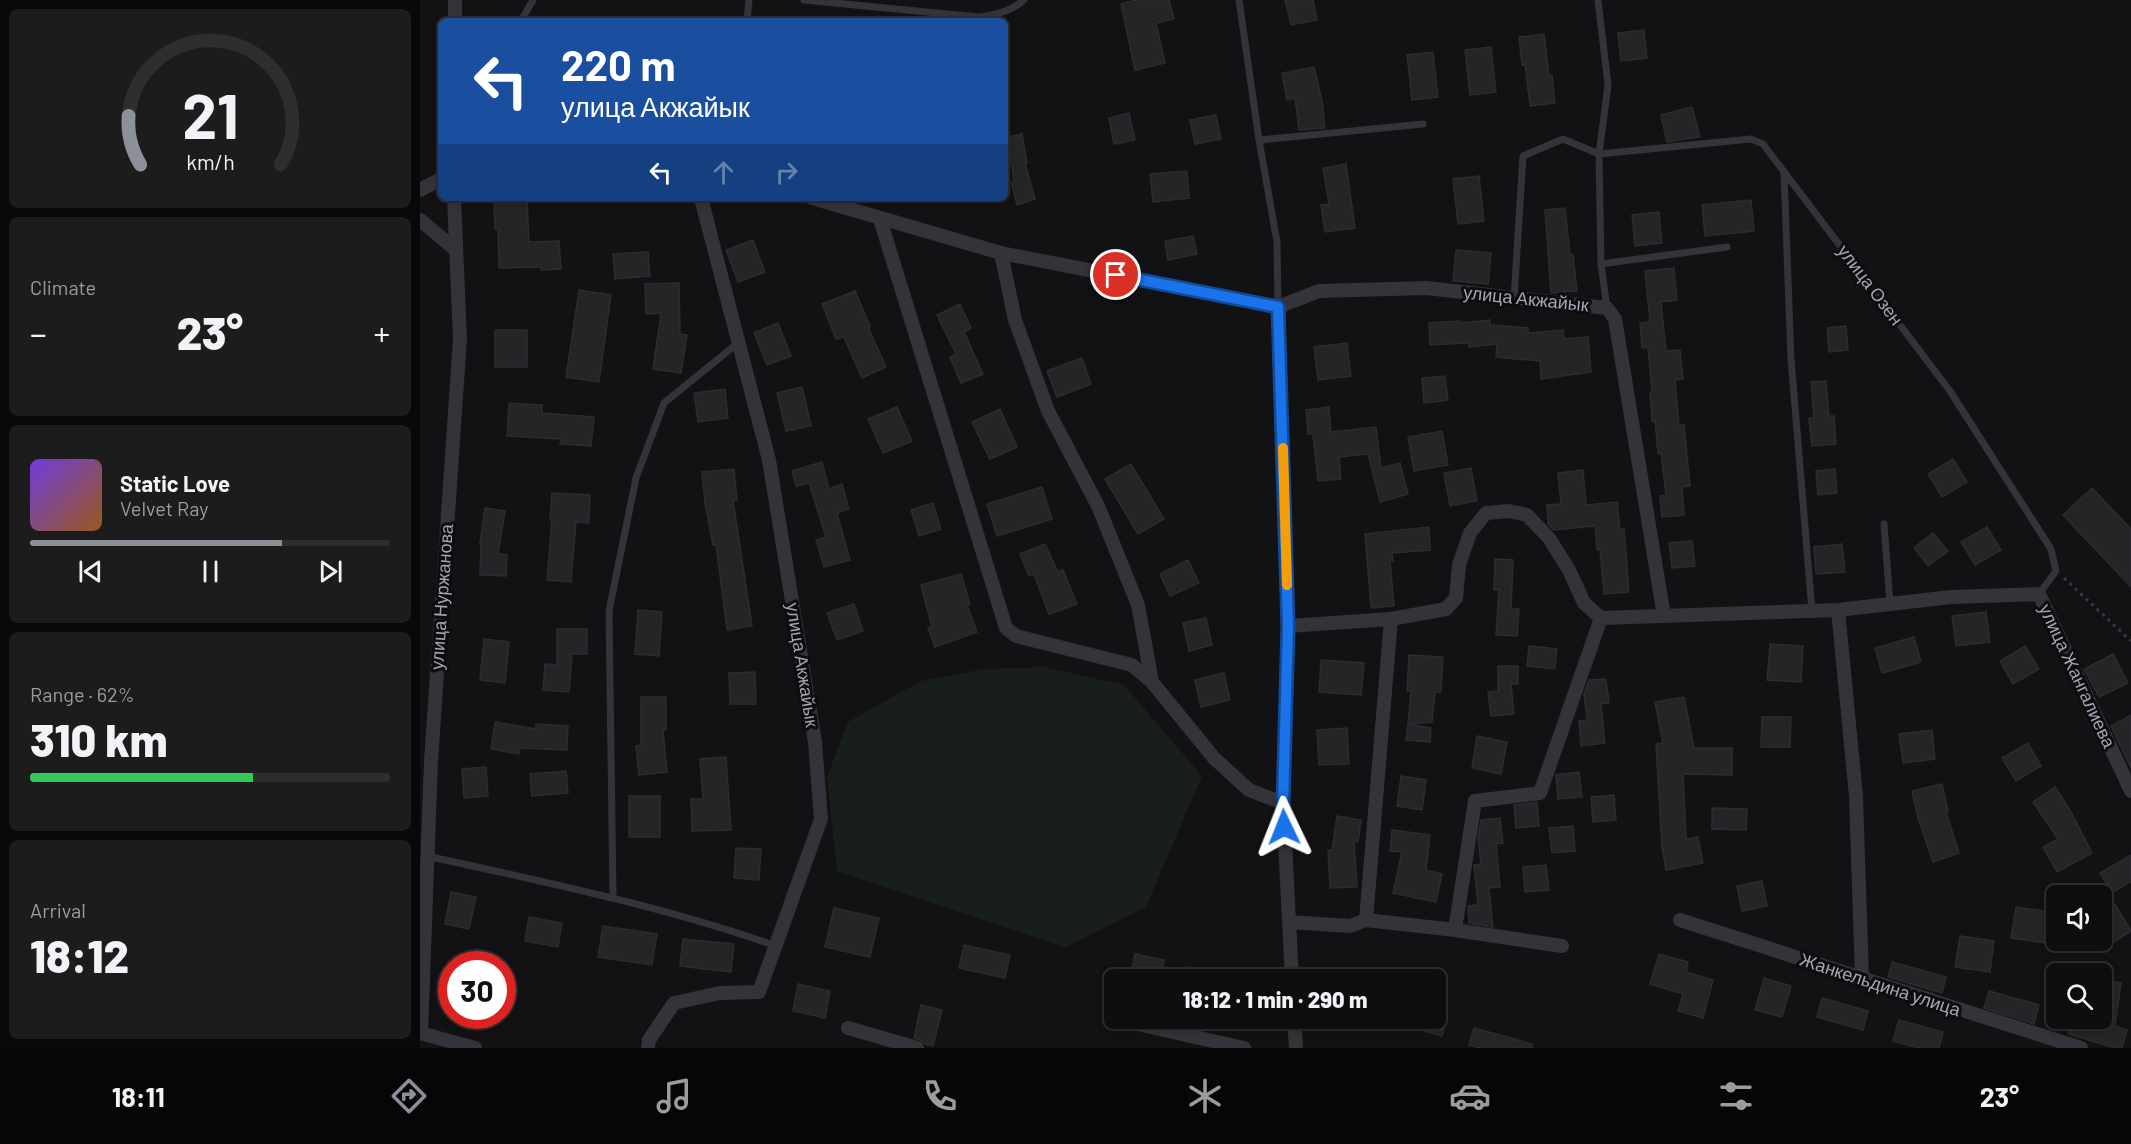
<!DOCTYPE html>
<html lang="en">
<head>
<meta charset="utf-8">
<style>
  :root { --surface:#0e0e0f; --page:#1c1c1d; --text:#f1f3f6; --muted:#9b9c9e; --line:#2e2e2f; --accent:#8c9099 }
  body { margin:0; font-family:Barlow,sans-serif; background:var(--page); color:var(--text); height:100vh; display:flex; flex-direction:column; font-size:22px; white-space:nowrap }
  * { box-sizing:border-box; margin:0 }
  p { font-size:20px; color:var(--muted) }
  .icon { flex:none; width:33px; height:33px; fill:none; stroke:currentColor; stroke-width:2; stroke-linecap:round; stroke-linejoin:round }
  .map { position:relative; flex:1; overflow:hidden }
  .drawer { display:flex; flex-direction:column; gap:9px; padding:9px; background:#080808; width:420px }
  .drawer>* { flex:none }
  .top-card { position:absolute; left:18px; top:18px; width:570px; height:183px; border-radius:9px; box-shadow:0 3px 9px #0003,0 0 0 2px var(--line); background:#1a4fa0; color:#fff; overflow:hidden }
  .buttons { position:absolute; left:1626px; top:885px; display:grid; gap:12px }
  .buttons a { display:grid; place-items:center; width:66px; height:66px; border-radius:9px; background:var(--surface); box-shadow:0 3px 9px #0003,0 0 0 2px var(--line); font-size:30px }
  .speed { position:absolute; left:18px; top:951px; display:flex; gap:12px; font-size:30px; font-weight:700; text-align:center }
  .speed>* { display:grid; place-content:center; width:78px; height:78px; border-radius:50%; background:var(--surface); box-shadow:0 3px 9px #0003,0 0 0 2px var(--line); line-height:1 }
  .speed .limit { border:9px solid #d22; background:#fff; color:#111 }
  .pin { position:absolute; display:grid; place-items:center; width:51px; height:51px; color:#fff; margin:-26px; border:3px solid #fff; border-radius:50%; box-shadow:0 2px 6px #0007 }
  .me { position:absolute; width:66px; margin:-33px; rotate:358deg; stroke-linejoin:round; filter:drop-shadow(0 0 4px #0008) }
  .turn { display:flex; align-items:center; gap:21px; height:126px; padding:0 24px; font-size:27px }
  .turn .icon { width:78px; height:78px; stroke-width:2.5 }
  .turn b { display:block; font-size:42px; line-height:51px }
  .lanes { display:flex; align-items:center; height:57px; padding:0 24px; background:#0003; justify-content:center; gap:30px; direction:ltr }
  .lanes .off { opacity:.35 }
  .big { font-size:45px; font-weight:800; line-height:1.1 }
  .drawer .widget { flex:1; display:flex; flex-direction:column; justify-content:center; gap:9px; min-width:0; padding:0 21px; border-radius:9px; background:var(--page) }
  .drawer .dial { align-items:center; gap:0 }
  .dial svg { height:156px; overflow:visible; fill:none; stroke:var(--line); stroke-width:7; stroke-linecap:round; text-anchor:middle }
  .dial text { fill:var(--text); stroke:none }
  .song { display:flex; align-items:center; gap:18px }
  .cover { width:72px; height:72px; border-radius:9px; background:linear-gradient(135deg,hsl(260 70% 55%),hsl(30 70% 35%)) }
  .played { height:6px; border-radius:3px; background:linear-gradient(90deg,var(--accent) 70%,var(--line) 70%) }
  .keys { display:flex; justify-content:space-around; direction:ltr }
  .heat { display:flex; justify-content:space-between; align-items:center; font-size:33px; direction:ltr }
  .charge { height:9px; border-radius:4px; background:linear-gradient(90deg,#34c759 62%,var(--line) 0) }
  .trip { position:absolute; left:684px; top:969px; width:342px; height:60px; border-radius:9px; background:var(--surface); box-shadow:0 3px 9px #0003,0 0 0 2px var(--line); font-weight:800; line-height:60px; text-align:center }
  .dock { display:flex; height:96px; justify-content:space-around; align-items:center; background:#060606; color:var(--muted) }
  .dock .icon { width:42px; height:42px }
  .dock .current { color:var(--accent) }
  .dock b { font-size:27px; color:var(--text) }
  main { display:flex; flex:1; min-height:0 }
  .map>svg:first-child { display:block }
  .green { fill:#181f1a }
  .building { fill:#252528; stroke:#2c2c30; stroke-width:1.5 }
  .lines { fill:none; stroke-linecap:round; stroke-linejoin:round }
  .path { stroke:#393a40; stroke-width:3; stroke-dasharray:3 4.5; stroke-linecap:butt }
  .service { stroke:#333339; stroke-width:7 }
  .minor { stroke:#333339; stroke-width:14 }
  .route-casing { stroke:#114b97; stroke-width:15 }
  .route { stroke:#1a73e8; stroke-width:10 }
  .slow { stroke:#f59e0b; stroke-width:10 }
  .labels { text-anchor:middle; stroke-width:6; stroke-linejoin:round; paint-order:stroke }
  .street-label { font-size:18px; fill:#a3a7b5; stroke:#0d0d0f }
</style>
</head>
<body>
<main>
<section class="drawer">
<div class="widget dial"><svg viewBox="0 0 100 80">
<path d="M14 69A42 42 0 1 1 86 69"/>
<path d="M14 69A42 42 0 0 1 8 44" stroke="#8c9099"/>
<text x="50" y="56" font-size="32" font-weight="700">21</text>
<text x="50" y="72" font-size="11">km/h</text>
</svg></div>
<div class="widget"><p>Climate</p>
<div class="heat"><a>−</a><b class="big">23°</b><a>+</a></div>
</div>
<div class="widget">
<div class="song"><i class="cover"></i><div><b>Static Love</b><p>Velvet Ray</p></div></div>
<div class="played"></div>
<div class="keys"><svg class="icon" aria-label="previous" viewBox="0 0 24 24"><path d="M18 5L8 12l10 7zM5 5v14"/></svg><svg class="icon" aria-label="pause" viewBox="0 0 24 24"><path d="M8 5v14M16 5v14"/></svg><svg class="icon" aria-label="next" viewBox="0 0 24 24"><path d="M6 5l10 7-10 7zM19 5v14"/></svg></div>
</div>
<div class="widget"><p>Range · 62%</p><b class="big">310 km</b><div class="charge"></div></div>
<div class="widget"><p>Arrival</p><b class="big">18:12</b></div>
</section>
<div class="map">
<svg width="1711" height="1048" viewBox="0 0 1711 1048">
  <rect width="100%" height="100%" fill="#121214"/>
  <path class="green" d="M624 667 704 685 782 776 726 907 646 947 417 871 407 777 428 722 501 681 565 669Z"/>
  <path class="building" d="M716 0H749L754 19 736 23 745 63 715 70 701 4Z
    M865 0H893L897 20 871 25Z
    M1224 30 1227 58 1201 61 1198 33Z
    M1124 34 1129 76 1132 75 1135 103 1110 106 1105 64 1102 65 1099 37Z
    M1071 47 1076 92 1050 95 1045 50Z
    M1013 52 1018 97 992 100 987 55Z
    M894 67 902 101 905 128 879 130 875 98 867 100 862 73Z
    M1272 107 1280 137 1247 142 1241 115Z
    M709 113 715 140 694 144 689 118Z
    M796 115 801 139 775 144 770 120Z
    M602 134 607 163H605L615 199 597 205 591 182 594 181 587 137Z
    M926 164 935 228 905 232 901 205 909 204 903 168Z
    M767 171 769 198 733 202 730 174Z
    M1059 176 1064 221 1038 224 1033 179Z
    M107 199 109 242 139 241 141 269 121 270V267L79 268 78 229H75L74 200Z
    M1331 200 1334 231 1285 236 1282 205Z
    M1145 208 1150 254H1153L1157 291 1131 293 1125 210Z
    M1239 212 1242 243 1215 246 1212 215Z
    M773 236 777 254 748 260 745 241Z
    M333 240 345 272 318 282 306 250Z
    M1036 250 1071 253 1068 284 1033 281Z
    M228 252 230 276 195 279 193 254Z
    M1254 268 1257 300 1241 302 1246 351 1260 350 1263 379 1255 380 1259 425H1264L1270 486 1262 487 1264 515 1242 517 1240 496H1246L1241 452 1238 453 1235 420 1232 421 1230 393H1232L1228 347 1222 348 1220 323 1230 322 1225 271Z
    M259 283 260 334 267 335 261 373 233 369 241 313 226 314 225 284Z
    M159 290 191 295 179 382 146 377Z
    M435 291 450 326 448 327 466 367 442 378 424 337 416 339 402 304Z
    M540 304 551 328 544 332 563 374 541 383 530 357 536 354 517 315Z
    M1070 320V325L1108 328V333L1143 330 1144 339 1168 337 1171 372 1121 379 1120 361 1076 357 1077 344 1049 347 1048 343 1010 345 1009 323 1039 321V323Z
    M358 323 371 356 347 365 334 333Z
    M1426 326 1428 350 1409 352 1407 328Z
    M75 330H107V367H75Z
    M927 343 931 376 898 380 894 347Z
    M662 358 671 384 637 397 627 371Z
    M1025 376 1028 400 1004 403 1002 378Z
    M1406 381 1409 416H1414L1416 444 1392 446 1389 418H1394L1391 382Z
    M382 387 391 426 366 431 357 393Z
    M305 389 308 418 278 422 274 393Z
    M89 403 122 405V413L174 417 171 446 140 444 141 439 87 436Z
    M477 407 492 441 463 453 448 419Z
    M909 407 911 432 956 427 961 468 980 463 988 494 960 502 948 454 919 457 921 479 898 481 893 434H888L886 410Z
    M580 409 597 447 570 459 552 422Z
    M1022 431 1028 465 994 471 988 437Z
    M1533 459 1547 482 1522 497 1508 474Z
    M402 462 409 489 422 484 429 509 417 513 430 560 404 567 396 540 406 537 389 483 376 486 372 471Z
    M711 464 744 519 718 534 685 479Z
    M1051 468 1057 501 1030 506 1024 473Z
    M314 469 317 500H313L332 626 307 630 296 545H293L285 503 282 472Z
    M1415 469 1417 493 1398 495 1396 471Z
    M1163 470 1166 505 1197 502 1200 530 1204 529 1209 592 1184 594 1180 550H1177L1175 526 1134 530 1128 524 1127 505 1141 504 1138 473Z
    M622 487 632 519 577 536 567 504Z
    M1672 488 1711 529V587L1643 515Z
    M132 493 170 495 169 523 156 522 151 582 127 580 132 520H130Z
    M513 503 521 529 499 536 491 510Z
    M65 508 85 511 78 554 87 555 86 576 60 575 61 543H60Z
    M1009 527 1010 550 972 553 973 561H970L974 606 951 608 945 534Z
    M1567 527 1581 550 1555 565 1541 542Z
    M1513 533 1528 551 1508 566 1494 548Z
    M1272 541 1275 566 1252 568 1249 543Z
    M625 544 638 572 643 570 657 604 629 614 614 574 609 576 600 554Z
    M1422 544 1425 572 1396 574 1394 547Z
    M1075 559 1093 560 1091 609H1099L1097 636 1076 635 1079 590H1074Z
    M768 560 779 583 750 596 740 574Z
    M541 574 550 604 547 605 557 632 515 647 508 628 512 627 501 585Z
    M434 604 443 631 417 640 407 613Z
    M218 610 242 612 239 656 215 654Z
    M1566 612 1570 642 1536 646 1532 616Z
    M786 618 792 645 769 651 763 623Z
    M137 629H167V654H152L149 692 123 690 125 664 137 665Z
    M1494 637 1501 662 1462 673 1455 648Z
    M64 639 89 642 85 683 60 680Z
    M1350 644 1383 646 1381 682 1347 680Z
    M1109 646 1137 649 1135 669 1107 666Z
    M1605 646 1619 669 1593 684 1580 661Z
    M1693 654 1708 683 1679 697 1664 669Z
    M989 655 1023 657 1021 692H1015L1012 722 988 724 991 691H987Z
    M901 660 944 663 941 695 899 692Z
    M1078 666H1098V684H1091L1094 714 1071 716 1068 692 1078 691Z
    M335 672 336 704H310L309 673Z
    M804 673 810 700 781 707 775 680Z
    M1186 679 1189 703 1181 704 1185 743 1161 746 1159 721 1167 720 1164 694 1169 680Z
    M221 697H246V730H243L247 772 219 775 216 746 221 745Z
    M1264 697 1274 748H1312V775L1263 774 1266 839 1278 837 1283 863 1246 870 1242 847 1236 744 1243 743 1235 702Z
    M1711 715V768L1691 726Z
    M1342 717H1371L1370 747H1341Z
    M75 722 116 729V724L148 726 147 750 100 748 99 754 71 749Z
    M988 724 1011 728 1010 742 986 740Z
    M927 728 929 764 899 765 897 730Z
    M1512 730 1515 759 1483 763 1479 734Z
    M1057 736 1087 742 1081 774 1052 768Z
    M1608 743 1621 766 1596 781 1582 758Z
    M306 757 311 830 272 831 271 799H283L280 759Z
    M66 767 68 796 44 798 42 769Z
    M146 771 148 793 112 796 110 774Z
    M1159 772 1162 797 1138 799 1136 775Z
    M981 776 1006 780 1002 810 977 806Z
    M1522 784 1528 811 1526 812 1539 853 1513 862 1498 818 1492 791Z
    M1635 787 1650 810 1672 853 1637 872 1623 847 1638 839 1613 802Z
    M1194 795 1196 820 1173 822 1171 797Z
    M209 796H240V837H209Z
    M1117 802 1119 826 1096 828 1094 805Z
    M1292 808 1327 809 1326 830 1292 829Z
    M917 816 941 820 938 842 934 841 937 887 910 888 908 850H912Z
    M1080 818 1083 843 1076 844 1080 887 1069 888 1073 927 1049 923 1048 906 1058 905 1054 865 1061 864 1058 837 1061 820Z
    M1153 826 1155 851 1132 853 1129 828Z
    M972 830 1010 835 1006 870 1022 874 1016 902 973 893 982 852 970 851Z
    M316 848 341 849 339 880 314 878Z
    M1711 855V881L1692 893 1680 873Z
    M1126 865 1129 890 1105 892 1103 867Z
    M1342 881 1347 906 1322 911 1317 886Z
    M31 892 56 897 49 929 25 924Z
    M1695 904 1711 931 1689 945 1682 934V913Z
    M1596 907 1630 912 1626 943 1591 938Z
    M414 908 459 918 450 957 405 947Z
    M109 917 142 923 138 947 105 941Z
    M183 926 237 934 232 965 178 957Z
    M1540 936 1574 941 1570 972 1535 967Z
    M263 939 314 944 311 972 260 966Z
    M544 945 590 955 585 978 539 968Z
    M715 954 744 960 740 980H710Z
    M1239 954 1268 962 1266 972 1293 980 1283 1018 1258 1011 1263 994 1230 984Z
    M1472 962 1526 977 1522 993 1468 977Z
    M770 967 804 974V980H767Z
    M1344 978 1371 986 1362 1017 1335 1010Z
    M1682 980 1701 983 1695 1026 1707 1030 1702 1048H1695L1648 1034 1652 1018H1667L1682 1022Z
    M378 984 410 991 405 1018 373 1011Z
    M1569 991 1619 1005 1614 1024 1564 1008Z
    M1402 998 1448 1011 1443 1030 1397 1017Z
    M501 1005 522 1010 513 1046 505 1044 500 1040 494 1038Z
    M972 1018H1027L1022 1036 971 1022Z
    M1479 1020 1523 1032 1519 1048H1499L1473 1041Z
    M1054 1028 1112 1044V1048H1060L1049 1045Z"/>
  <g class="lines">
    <path class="path" d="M1644 578 1711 641"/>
    <path class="service" d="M384 0 558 17C575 15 590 12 604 0
      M819 0 839 140 857 242 858 306
      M1178 0 1188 85 1179 154 1331 139 1343 144 1530 391 1631 549 1636 571 1619 594
      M101 21 113 0
      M327 21 329 0
      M839 140 1003 124
      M1364 173 1371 359 1392 611
      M1181 264 1307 247
      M1094 298 1103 156 1143 139 1179 154 1181 264 1187 308
      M1464 524 1470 604
      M7 856C125 882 242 906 356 946
      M193 897 189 611 216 478 244 403 318 343"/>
    <path class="minor" d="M35 21V0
      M0 190 21 179
      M392 198 581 253 858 307 868 626 863 803 872 980
      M460 219 586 628 596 636 712 665 732 682 794 758 829 790 863 803
      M0 220 36 250
      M581 253 595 320 628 411 678 506 718 605 732 682
      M858 307 899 291 1006 288 1187 308 1195 319 1244 616
      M1418 610 1436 796 1442 979
      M971 619 1026 609 1036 598 1039 565 1050 533 1066 513 1089 511 1107 515 1129 538 1149 570 1164 603 1181 618 1418 610 1531 597 1619 594 1711 791
      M868 626 971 619 946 920
      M1260 920 1661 1048
      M869 922 930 926 946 920 1035 930 1142 946
      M1035 930 1055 801 1120 793 1181 618
      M874 1018 876 1048
      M695 1019 824 1048
      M428 1028 497 1048
      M0 1033 55 1048
      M1 1033 11 761 40 339 34 198
      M228 1048 229 1040 254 1003 300 993 339 992 401 819 395 742 349 460 281 198"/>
  </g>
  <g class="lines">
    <defs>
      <path id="route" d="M696 275 858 307 868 626 863 803 864 827"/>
    </defs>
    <use href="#route" class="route-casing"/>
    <use href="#route" class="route"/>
    <path class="slow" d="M863 448 867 585"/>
  </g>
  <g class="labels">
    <g class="street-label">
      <text transform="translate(1450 285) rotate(53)" y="6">улица Озен</text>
      <text transform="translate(1106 299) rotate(6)" y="6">улица Акжайык</text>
      <text transform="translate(22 597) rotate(-86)" y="6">улица Нуржанова</text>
      <text transform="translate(382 665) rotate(81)" y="6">улица Акжайык</text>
      <text transform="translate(1657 676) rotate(65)" y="6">улица Жангалиева</text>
      <text transform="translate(1460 985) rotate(18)" y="6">Жанкельдина улица</text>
    </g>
  </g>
</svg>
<div class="buttons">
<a><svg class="icon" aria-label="sound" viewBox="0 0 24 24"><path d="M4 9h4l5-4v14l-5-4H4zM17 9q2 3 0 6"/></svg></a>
<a><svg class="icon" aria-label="search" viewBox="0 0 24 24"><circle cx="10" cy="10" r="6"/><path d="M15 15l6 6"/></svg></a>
</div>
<div class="speed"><div class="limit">30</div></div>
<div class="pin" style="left:696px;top:275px;background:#d93025"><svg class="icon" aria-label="arrive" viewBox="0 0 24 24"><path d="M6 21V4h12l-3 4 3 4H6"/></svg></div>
<svg class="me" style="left:864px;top:827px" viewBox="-20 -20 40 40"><path d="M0-17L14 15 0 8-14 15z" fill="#1a73e8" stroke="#fff" stroke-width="4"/></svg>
<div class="trip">18:12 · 1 min · 290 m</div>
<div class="top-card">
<div class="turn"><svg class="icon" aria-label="left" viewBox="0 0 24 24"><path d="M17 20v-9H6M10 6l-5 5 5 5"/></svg><div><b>220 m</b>улица Акжайык</div></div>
<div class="lanes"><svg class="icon" aria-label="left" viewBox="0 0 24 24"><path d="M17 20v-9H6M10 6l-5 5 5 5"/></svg><svg class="icon off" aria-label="ahead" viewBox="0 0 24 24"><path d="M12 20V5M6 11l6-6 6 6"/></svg><svg class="icon off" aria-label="right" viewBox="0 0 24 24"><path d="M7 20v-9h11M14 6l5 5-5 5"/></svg></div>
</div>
</div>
</main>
<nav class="dock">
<b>18:11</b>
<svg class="icon current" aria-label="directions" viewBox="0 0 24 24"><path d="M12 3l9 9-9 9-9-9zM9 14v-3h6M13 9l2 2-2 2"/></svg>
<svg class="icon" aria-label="music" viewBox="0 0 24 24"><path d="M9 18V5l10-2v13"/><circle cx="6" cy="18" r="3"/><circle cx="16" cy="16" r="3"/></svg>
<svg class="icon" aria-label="phone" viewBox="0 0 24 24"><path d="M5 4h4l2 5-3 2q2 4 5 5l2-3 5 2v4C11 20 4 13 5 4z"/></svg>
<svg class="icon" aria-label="climate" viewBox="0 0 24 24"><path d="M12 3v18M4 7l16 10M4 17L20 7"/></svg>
<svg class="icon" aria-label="car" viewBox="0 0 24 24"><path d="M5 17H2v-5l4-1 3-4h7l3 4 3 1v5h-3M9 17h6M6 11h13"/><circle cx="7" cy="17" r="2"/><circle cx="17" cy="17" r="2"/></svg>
<svg class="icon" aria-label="filters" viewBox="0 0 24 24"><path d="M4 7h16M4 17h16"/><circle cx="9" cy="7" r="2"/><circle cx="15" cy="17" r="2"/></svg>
<b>23°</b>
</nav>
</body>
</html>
